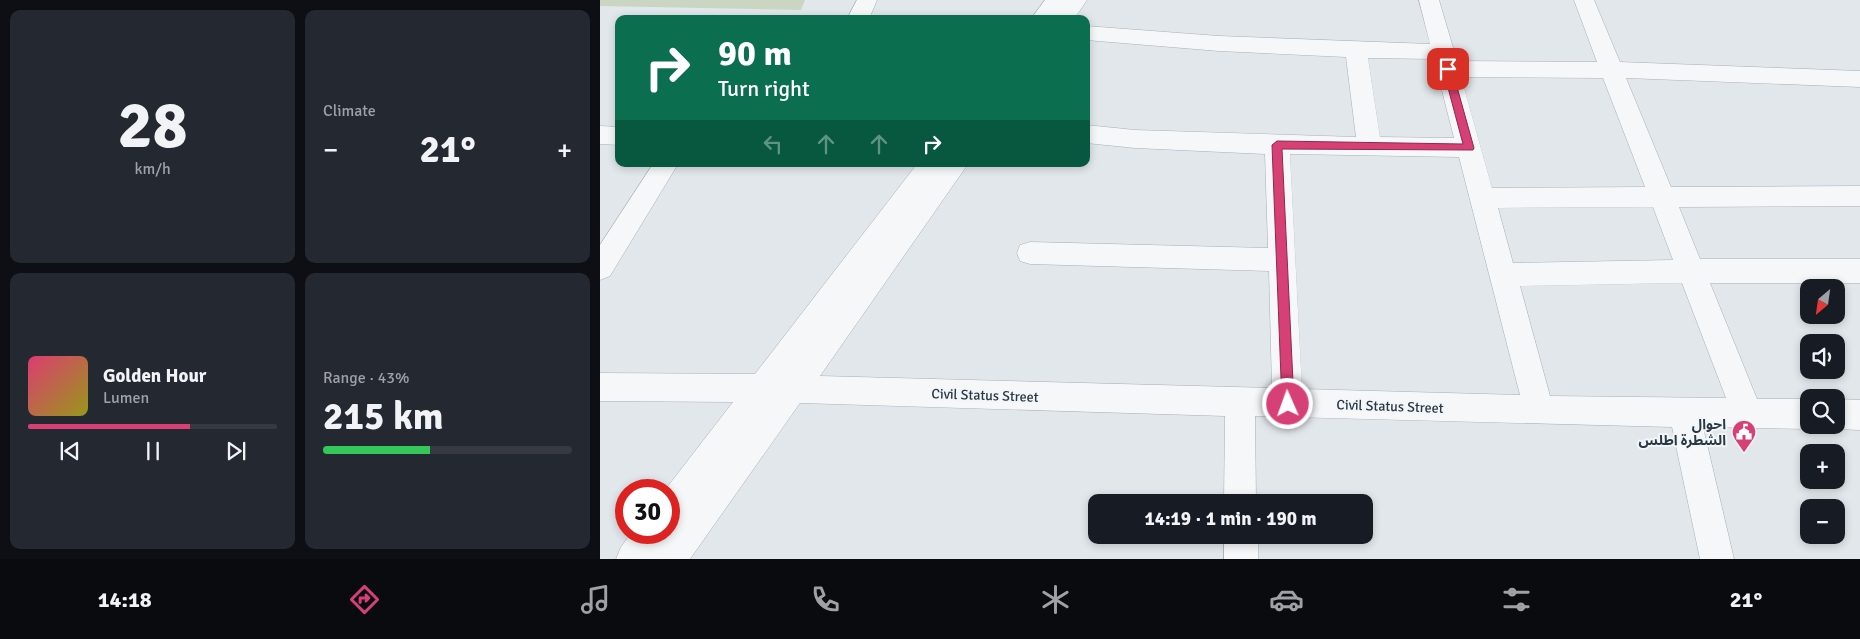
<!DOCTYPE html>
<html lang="en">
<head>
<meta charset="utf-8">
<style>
  :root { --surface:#171b24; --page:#242831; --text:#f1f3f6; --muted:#9ea1a6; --line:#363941; --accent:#d74075 }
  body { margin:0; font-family:Signika,"Noto Sans Arabic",sans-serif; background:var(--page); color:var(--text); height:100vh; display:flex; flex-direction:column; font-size:19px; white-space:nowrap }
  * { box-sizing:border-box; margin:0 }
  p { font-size:16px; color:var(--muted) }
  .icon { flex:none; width:28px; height:28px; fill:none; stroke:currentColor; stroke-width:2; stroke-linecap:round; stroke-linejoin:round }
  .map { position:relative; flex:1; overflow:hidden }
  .sheet { display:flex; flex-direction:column; gap:10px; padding:10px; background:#0d0f14; width:600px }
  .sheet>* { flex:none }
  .top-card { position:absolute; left:15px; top:15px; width:475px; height:152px; border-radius:10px; box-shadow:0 2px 8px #0003; background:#0b6e4f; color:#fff; overflow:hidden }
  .needle { width:32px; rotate:209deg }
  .controls { position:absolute; left:1200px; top:279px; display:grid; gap:10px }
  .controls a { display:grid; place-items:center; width:45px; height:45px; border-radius:10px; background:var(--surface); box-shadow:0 2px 8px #0003; font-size:25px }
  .speed { position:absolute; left:15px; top:479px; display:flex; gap:10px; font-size:25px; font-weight:700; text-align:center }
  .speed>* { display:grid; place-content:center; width:65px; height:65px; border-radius:50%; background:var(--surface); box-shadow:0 2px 8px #0003; line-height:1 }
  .speed .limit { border:8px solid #d22; background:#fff; color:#111 }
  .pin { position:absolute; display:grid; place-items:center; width:42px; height:42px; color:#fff; margin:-21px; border-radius:10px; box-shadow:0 2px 8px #0006 }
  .me { position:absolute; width:55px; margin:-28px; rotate:358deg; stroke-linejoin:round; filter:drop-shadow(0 0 4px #0008) }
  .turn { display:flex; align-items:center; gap:18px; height:105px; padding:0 20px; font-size:22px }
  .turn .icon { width:65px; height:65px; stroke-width:2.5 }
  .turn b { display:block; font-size:35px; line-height:42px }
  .lanes { display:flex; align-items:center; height:48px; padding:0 20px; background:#0003; justify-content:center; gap:25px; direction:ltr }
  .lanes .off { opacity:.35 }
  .big { font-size:38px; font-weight:800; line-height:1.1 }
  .sheet .tile { flex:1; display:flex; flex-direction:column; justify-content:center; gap:8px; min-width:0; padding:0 18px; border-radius:10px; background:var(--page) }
  .sheet .dial { align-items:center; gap:0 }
  .dial b { font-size:65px; line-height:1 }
  .song { display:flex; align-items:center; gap:15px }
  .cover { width:60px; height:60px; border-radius:8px; background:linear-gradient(135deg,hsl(340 70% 55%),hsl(60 70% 35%)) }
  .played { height:5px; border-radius:2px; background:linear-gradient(90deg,var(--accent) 65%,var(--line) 65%) }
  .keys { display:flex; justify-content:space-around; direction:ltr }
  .heat { display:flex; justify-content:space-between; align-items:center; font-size:28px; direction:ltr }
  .charge { height:8px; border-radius:4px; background:linear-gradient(90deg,#34c759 43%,var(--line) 0) }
  .sheet .tiles { flex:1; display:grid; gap:10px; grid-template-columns:repeat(2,1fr) }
  .trip { position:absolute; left:488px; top:494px; width:285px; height:50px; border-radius:10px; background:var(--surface); box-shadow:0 2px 8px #0003; font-weight:800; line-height:50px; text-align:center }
  .tab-bar { display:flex; height:80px; justify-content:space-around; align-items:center; background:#090b0e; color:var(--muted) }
  .tab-bar .icon { width:35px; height:35px }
  .tab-bar .selected { color:var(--accent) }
  .tab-bar b { font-size:22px; color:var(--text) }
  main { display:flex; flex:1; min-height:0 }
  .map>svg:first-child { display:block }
  .green { fill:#cbd6c2 }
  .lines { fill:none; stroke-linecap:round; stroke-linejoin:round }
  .minor-casing { stroke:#a7afb6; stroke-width:1 }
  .minor { fill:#f5f7f9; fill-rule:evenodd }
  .route { fill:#d74075; stroke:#8c2a4c }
  .labels { text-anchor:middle; stroke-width:4; stroke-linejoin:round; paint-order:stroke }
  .street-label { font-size:14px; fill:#293844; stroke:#f2f6f8 }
  .poi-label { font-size:14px; font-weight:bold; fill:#293844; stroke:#f2f6f8; text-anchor:end }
</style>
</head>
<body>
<main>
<section class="sheet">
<div class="tiles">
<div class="tile dial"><b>28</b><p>km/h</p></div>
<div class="tile"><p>Climate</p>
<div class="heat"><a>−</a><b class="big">21°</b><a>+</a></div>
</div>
<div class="tile">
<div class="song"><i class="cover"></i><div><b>Golden Hour</b><p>Lumen</p></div></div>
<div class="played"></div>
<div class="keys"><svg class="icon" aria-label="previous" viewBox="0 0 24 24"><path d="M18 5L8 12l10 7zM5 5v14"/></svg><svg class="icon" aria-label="pause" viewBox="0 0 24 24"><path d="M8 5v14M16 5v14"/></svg><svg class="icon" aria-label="next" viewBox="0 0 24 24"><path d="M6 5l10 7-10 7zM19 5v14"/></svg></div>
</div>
<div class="tile"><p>Range · 43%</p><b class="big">215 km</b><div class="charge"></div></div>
</div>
</section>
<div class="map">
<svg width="1260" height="559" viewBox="0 0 1260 559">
  <rect width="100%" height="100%" fill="#e2e7eb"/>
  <path class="green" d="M0 0H205L201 10 0 6Z"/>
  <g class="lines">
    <defs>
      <path id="minor" d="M257 0H277L269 19H247Z
        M445 0H487L474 19H431Z
        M819 0H839L857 61 997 62 974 0H994L1020 62 1260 71V87L1026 78 1071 187 1260 186V206L1079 207 1100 259H1260V283H1110L1157 399H1209V425H1218L1209 429 1103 427 1134 559H1100L1072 427 655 416 656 502H624L625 416 200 403 90 559H16L21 547 32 532H69L71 527 69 528V490H65L133 402 0 401V373L155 374 317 164H368L220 376 672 388 669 271 430 264 420 261 417 253 420 245 430 242 668 248 665 154 535 148 486 143V125L535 130 756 137 746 57 619 51 486 40V26L619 36 830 44ZM768 58 834 59 854 138 780 137ZM861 77 1003 78 1045 187 892 188ZM690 154 859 157 920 395 702 389ZM1053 207 1073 260 913 263 898 208ZM1082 283 1126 398 950 396 920 286Z
        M0 126 19 127V145L0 144Z
        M53 164H78L10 276 0 280V245Z
        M1236 399 1260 400V430L1236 429 1227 425H1236Z
        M624 535H658V559H624Z"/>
    </defs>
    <use href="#minor" class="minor-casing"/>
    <use href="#minor" class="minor"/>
  </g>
  <path class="route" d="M848 66 852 69 874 148 873 150 682 149 694 404 692 408 688 410 683 408 682 404 672 145 677 141 863 144 843 69Z"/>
  <defs>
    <symbol id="civic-pin" viewBox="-11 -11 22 30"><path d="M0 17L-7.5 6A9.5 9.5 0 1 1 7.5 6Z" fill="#d74075" stroke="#f2f6f8"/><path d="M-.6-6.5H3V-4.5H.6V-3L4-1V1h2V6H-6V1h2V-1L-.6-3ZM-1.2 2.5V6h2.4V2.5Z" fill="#fff"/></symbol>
  </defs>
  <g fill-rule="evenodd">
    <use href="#civic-pin" x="1130" y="418" width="28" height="38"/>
  </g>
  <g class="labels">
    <g class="street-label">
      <text transform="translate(385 395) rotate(2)" y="5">Civil Status Street</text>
      <text transform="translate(790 406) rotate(2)" y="5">Civil Status Street</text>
    </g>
    <g class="poi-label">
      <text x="1126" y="429">احوال<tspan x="1126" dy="16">الشطرة اطلس</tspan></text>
    </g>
  </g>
</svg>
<div class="controls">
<a><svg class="needle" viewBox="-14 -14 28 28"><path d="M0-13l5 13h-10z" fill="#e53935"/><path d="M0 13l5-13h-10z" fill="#9ea1a6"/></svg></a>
<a><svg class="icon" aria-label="sound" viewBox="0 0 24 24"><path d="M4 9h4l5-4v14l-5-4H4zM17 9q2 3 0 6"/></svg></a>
<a><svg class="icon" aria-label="search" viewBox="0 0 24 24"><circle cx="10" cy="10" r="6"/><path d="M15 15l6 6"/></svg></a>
<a>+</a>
<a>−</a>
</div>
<div class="speed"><div class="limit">30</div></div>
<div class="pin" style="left:848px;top:69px;background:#d93025"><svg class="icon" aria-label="arrive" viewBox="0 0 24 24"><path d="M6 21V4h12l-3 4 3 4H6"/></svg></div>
<svg class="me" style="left:688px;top:404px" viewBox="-20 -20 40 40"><circle r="17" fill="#d74075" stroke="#fff" stroke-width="3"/><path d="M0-11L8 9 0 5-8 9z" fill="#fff"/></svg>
<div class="trip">14:19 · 1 min · 190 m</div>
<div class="top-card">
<div class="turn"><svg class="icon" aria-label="right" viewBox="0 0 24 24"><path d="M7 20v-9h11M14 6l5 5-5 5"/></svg><div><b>90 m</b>Turn right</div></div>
<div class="lanes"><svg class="icon off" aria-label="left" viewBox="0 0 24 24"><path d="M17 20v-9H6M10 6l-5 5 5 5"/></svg><svg class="icon off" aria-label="ahead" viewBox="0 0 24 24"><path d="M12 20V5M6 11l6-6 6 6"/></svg><svg class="icon off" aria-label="ahead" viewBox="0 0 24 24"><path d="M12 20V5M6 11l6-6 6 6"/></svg><svg class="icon" aria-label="right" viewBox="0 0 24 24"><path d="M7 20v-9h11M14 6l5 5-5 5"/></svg></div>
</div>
</div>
</main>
<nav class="tab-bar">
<b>14:18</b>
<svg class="icon selected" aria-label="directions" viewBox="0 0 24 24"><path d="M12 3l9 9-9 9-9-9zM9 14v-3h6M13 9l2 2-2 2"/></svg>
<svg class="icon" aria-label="music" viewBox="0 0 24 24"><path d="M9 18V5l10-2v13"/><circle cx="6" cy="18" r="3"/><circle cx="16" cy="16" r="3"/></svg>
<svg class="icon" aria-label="phone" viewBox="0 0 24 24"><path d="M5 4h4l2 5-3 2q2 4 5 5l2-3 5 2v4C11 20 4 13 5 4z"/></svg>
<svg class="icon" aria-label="climate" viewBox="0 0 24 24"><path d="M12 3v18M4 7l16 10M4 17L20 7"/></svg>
<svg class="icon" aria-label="car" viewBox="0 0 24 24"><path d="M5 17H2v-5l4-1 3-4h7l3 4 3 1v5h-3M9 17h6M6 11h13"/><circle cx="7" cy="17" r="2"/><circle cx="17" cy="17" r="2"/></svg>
<svg class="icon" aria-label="filters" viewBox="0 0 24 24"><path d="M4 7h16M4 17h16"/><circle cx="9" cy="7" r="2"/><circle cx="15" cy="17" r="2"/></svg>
<b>21°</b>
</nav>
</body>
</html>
